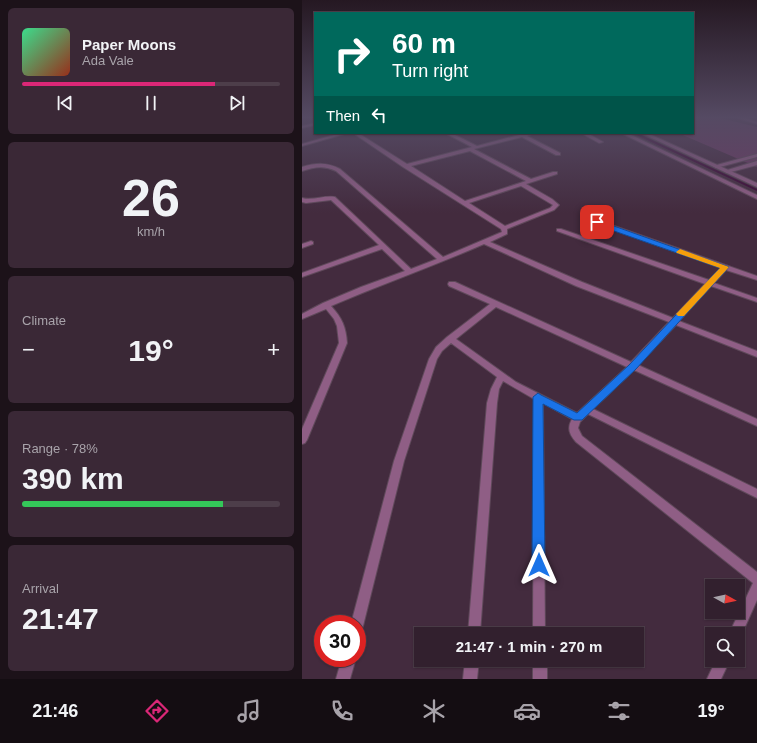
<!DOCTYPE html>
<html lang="en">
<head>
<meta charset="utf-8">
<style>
  :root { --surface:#32202e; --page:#3a2836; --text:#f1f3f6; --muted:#a8a3aa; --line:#4d3e4a; --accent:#db2777 }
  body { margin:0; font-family:Helvetica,sans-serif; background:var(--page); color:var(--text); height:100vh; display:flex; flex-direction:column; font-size:15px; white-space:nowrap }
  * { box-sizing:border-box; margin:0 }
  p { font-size:13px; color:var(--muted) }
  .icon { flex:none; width:22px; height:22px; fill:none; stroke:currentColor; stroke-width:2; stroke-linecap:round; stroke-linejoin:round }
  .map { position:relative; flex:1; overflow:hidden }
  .drawer { display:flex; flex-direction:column; gap:8px; padding:8px; background:#1c1219; width:302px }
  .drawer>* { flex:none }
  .banner { position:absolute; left:12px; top:12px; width:380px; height:122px; border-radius:0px; box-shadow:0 1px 3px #0004,0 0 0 1px var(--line); background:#00695c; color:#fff; overflow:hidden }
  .needle { width:26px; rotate:98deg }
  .buttons { position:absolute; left:403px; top:579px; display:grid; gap:8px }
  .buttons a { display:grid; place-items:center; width:40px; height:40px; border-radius:0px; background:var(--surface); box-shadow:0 1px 3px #0004,0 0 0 1px var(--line); font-size:20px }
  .speed { position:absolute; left:12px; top:615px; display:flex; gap:8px; font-size:20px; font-weight:700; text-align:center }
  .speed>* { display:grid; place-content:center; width:52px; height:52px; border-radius:50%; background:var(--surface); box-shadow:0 1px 3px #0004,0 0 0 1px var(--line); line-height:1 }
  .speed .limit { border:6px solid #d22; background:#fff; color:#111 }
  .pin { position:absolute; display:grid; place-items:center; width:34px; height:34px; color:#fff; margin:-17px; border-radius:8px; box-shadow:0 2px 6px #0006 }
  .me { position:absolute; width:44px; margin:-22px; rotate:0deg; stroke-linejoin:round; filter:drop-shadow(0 0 3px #0008) }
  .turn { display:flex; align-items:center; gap:14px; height:84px; padding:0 12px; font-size:18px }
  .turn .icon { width:52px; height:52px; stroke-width:2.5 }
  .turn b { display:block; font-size:28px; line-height:34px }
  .then { display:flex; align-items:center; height:38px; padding:0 12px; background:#0003; gap:8px; font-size:15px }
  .big { font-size:30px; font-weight:800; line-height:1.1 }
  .drawer .tile { flex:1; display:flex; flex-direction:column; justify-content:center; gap:6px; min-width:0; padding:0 14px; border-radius:6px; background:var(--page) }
  .drawer .dial { align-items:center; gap:0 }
  .dial b { font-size:52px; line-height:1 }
  .song { display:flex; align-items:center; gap:12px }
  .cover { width:48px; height:48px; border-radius:6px; background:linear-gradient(135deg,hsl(150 70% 55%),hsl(10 70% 35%)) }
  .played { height:4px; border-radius:2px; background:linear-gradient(90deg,var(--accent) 75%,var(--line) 75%) }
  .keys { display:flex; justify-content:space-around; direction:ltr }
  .heat { display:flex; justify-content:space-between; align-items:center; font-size:22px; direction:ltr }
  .charge { height:6px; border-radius:3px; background:linear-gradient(90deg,#34c759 78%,var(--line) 0) }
  .trip { position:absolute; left:112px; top:627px; width:230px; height:40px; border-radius:0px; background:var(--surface); box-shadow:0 1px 3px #0004,0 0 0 1px var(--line); font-weight:800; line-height:40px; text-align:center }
  .tab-bar { display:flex; height:64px; justify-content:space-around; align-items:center; background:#140d12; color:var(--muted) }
  .tab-bar .icon { width:28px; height:28px }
  .tab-bar .on { color:var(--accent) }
  .tab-bar b { font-size:18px; color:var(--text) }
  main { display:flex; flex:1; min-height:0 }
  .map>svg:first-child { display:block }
  .green { fill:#6b3962 }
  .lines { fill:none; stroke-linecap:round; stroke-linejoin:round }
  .stream { fill:#3b0634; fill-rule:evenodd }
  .minor-casing { stroke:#5f495a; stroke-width:2 }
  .tertiary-casing { stroke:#5f495a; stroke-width:2 }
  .minor { fill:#8f5e85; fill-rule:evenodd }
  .tertiary { fill:#8f5e85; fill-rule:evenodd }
  .route { fill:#1a73e8; stroke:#114b97 }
  .slow { fill:#f59e0b }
</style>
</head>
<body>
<main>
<section class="drawer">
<div class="tile">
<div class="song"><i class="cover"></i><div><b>Paper Moons</b><p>Ada Vale</p></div></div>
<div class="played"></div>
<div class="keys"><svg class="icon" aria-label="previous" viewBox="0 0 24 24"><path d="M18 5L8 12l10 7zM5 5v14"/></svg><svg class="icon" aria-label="pause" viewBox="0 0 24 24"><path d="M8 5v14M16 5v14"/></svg><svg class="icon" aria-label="next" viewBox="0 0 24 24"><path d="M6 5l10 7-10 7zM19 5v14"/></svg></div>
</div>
<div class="tile dial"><b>26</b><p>km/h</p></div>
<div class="tile"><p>Climate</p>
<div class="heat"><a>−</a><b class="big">19°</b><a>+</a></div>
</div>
<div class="tile"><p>Range · 78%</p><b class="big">390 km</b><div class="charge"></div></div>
<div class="tile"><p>Arrival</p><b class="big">21:47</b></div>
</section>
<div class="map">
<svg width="455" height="679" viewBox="0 0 455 679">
  <rect width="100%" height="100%" fill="#432b3e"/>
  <path class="green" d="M391 118H418L455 127V167L376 133H391Z"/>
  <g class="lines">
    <path class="stream" d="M330 133H335L455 189V191Z"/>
    <defs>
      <path id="minor" d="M436 118H443L455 122V124Z
        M13 123V125L0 128V126Z
        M39 133H46L0 146V144Z
        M51 133H56L105 164 170 147 143 133H149L175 146 217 135 216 133H232L225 136 258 153V155H254L220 137 172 149 229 179 251 172H255V174L224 184 250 199 257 205 252 210 205 229V234L188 242 280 282 371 318 403 284 255 231V229H259L407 280 419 268 279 218V216L281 215 455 276V280L424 270 412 283 455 298V302L409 286 377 321 455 351V357L374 325 336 365 455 419V426L332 370 291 409 455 489V498L286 414 278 422 276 428 280 436 455 572V600L438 638 436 639V634H427L451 583 274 442C267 434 265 428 270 419L241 403 243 634H231L232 399 201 381 197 389 195 403 178 634H166L185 403 189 389 195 377 149 343 140 351 135 359 102 461 61 626 59 630 55 632V624H49L92 461 127 359 134 347 145 337 188 304 147 286 146 284 147 282H153L329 362 367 322 274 286 182 244C132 266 80 284 29 306 40 318 44 327 45 343L5 440 3 443 0 444V429L37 343 35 326 32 319 24 309 0 319V314L21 303 59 287 103 271 80 249 0 277V273L77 245 29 200 4 203 0 202V198C11 201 22 195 33 197L109 269 135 259 34 171C22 165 13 167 0 171V167C14 163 25 162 38 169L141 257 200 232 199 229 101 167ZM168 151 224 181 163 201 109 166ZM219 186 251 205 248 208 203 226 167 203ZM194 307 325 367 275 413 214 382 154 339Z
        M279 133H285L301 142 297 143Z
        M455 154V157L414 168 411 166Z
        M455 161V165L425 173 422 171Z
        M9 241 11 242V244L0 248V244Z
        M40 658H54L48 679H34Z
        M163 660H177L175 679H161Z
        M231 660H245V679H231Z
        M414 660H428L419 679H405Z"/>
      <path id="tertiary" d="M319 133H325L455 195V199Z
        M339 133H345L455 183V187Z"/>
    </defs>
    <use href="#minor" class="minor-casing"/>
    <use href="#tertiary" class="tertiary-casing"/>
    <use href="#minor" class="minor"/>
    <use href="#tertiary" class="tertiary"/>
  </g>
  <linearGradient id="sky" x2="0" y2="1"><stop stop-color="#251822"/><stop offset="0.55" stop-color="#554a63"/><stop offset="1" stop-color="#554a63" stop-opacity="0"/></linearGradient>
  <rect width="455" height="213" fill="url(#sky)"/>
  <path class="route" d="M295 220 427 267 334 369 280 420H272L241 404 243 565 241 569 237 571 232 569 230 565 231 397 236 393 239 395 275 413 327 365 418 268 292 224V221Z"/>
  <path class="slow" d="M378 249 427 267 382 316H376L374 314 376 312 418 268 375 253 374 252Z"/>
</svg>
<div class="buttons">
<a><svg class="needle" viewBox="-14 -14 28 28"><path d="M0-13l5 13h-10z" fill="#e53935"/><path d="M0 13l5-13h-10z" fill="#a8a3aa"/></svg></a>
<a><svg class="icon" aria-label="search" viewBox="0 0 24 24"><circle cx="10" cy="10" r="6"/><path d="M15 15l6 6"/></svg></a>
</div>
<div class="speed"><div class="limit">30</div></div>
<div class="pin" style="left:295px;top:222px;background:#d93025"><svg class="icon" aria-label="arrive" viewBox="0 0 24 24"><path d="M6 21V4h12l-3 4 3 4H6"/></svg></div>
<svg class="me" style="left:237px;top:565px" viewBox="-20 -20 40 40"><path d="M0-17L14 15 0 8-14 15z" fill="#1a73e8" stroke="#fff" stroke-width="4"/></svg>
<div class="trip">21:47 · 1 min · 270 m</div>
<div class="banner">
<div class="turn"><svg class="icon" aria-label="right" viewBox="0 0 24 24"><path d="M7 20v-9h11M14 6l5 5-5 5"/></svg><div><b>60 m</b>Turn right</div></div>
<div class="then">Then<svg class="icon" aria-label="left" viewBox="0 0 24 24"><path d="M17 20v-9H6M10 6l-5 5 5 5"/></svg></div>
</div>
</div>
</main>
<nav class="tab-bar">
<b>21:46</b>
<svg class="icon on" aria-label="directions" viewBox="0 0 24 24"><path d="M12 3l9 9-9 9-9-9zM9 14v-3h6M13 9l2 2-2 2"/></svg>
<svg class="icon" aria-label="music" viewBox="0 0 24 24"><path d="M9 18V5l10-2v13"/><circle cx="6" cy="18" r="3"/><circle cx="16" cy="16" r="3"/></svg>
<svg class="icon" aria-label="phone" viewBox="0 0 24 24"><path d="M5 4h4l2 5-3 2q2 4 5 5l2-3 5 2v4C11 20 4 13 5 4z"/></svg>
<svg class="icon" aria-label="climate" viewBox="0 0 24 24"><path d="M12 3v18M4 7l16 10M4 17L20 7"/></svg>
<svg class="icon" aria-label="car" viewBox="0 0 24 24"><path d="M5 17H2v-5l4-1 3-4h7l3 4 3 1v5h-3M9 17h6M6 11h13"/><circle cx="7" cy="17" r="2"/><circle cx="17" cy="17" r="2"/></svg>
<svg class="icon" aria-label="filters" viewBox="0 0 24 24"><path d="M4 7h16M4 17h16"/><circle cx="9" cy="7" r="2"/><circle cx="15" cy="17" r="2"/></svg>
<b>19°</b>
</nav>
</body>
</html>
